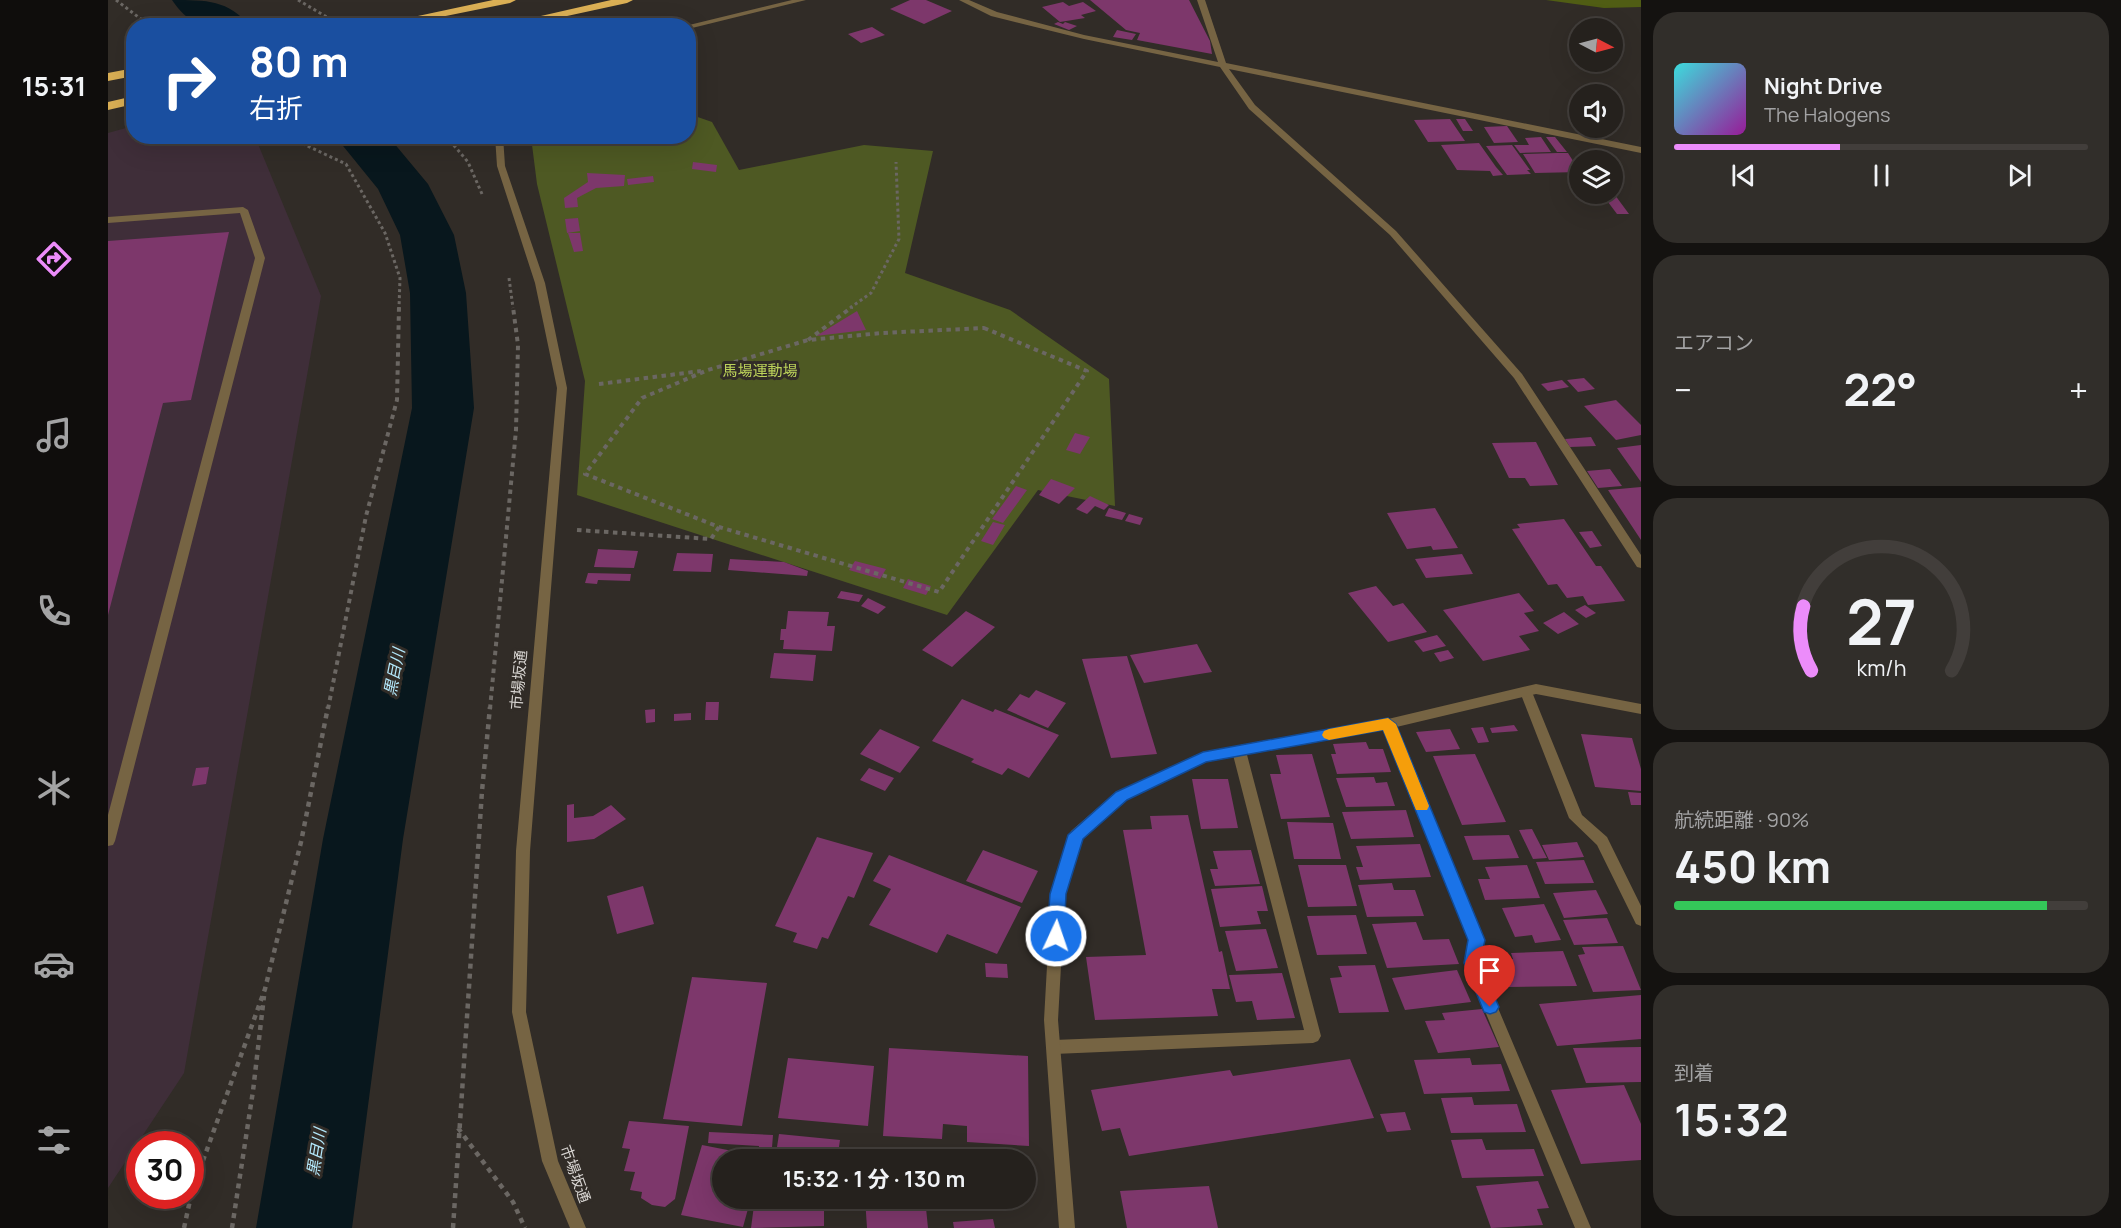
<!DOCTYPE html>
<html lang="ja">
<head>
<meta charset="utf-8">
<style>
  :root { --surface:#25211d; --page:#312e2a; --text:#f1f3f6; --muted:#a3a3a4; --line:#423e3b; --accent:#ec8cfa }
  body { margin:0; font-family:Manrope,"Noto Sans JP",sans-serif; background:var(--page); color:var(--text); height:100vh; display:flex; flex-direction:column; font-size:22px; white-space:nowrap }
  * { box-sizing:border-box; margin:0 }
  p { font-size:20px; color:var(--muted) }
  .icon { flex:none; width:33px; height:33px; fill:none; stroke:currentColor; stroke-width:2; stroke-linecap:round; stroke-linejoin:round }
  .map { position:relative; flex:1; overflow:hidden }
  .panel { display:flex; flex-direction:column; gap:12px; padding:12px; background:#141210; width:480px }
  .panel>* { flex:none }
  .guide { position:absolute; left:18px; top:18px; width:570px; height:126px; border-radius:24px; box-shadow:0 6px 24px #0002,0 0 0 2px var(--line); background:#1a4fa0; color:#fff; overflow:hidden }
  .needle { width:39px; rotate:96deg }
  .fabs { position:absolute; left:1461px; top:18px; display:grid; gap:12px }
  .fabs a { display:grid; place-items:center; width:54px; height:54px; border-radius:50%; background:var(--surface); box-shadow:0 6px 24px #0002,0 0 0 2px var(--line); font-size:30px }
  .speed { position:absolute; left:18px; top:1131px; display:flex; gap:12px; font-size:30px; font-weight:700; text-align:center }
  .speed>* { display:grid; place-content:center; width:78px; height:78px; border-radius:50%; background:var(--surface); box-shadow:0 6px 24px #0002,0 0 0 2px var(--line); line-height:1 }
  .speed .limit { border:9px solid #d22; background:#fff; color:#111 }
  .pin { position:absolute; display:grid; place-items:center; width:51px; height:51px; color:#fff; margin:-62px -26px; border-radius:50% 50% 50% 0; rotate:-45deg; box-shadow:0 0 6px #0007 }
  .pin .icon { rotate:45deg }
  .me { position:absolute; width:66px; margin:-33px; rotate:3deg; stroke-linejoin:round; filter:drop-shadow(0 0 4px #0008) }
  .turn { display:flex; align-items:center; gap:21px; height:126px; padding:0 24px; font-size:27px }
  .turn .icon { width:78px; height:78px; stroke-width:2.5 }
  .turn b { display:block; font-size:42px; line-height:51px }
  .big { font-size:45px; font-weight:700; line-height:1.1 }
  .panel .widget { flex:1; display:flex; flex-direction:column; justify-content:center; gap:9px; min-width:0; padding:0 21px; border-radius:24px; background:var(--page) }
  .panel .dial { align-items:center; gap:0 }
  .dial svg { height:156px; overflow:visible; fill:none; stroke:var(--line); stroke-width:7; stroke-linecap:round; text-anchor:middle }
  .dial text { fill:var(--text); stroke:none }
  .song { display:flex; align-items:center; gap:18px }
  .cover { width:72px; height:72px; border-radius:9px; background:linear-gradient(135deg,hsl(180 70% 55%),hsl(300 70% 35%)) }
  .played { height:6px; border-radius:3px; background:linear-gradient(90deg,var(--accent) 40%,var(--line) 40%) }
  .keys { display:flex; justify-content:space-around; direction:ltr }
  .heat { display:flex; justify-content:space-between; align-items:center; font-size:33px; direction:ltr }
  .charge { height:9px; border-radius:4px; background:linear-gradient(90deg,#34c759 90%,var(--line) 0) }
  .trip { position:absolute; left:604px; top:1149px; width:324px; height:60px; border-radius:30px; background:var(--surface); box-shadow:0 6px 24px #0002,0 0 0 2px var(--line); font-weight:700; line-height:60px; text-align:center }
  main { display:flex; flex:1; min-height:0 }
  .dock { display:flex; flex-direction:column; width:108px; justify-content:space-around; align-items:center; background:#0f0d0c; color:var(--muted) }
  .dock .icon { width:42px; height:42px }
  .dock .on { color:var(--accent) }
  .dock b { font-size:27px; color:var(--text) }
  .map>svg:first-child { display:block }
  .industrial { fill:#3f2e39 }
  .green { fill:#4e5923 }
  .forest { fill:#505d14 }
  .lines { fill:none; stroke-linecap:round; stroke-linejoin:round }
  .river { fill:#08171d; fill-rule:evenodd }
  .building { fill:#7d376b }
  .path-far2 { stroke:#6b6763; stroke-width:3; stroke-dasharray:3 3; stroke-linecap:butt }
  .path-far1 { stroke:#6b6763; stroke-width:4; stroke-dasharray:4.5 4.5; stroke-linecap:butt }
  .path { stroke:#6b6763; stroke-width:4.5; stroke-dasharray:5 5; stroke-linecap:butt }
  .service { fill:#766443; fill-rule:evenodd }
  .minor { fill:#766443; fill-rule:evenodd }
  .tertiary { fill:#766443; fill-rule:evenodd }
  .motorway { fill:#dbb055; fill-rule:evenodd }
  .route { fill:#1a73e8; stroke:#114b97; stroke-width:1.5 }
  .slow { fill:#f59e0b }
  .labels { text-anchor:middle; stroke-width:6; stroke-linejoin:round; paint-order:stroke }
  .park-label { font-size:15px; fill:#bcd35a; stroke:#312c27 }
  .street-label { font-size:15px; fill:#d7d4d1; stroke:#312c27 }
  .water-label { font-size:16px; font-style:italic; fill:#b4e9fc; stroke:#312c27 }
</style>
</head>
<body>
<main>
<nav class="dock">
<b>15:31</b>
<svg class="icon on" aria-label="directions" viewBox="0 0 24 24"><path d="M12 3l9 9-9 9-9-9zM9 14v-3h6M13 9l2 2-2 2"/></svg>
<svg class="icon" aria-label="music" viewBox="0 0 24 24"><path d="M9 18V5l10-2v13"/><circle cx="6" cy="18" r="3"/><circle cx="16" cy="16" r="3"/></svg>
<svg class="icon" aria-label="phone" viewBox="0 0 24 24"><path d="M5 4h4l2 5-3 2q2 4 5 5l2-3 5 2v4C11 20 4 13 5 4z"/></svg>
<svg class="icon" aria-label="climate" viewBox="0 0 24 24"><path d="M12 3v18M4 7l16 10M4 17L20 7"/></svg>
<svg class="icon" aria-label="car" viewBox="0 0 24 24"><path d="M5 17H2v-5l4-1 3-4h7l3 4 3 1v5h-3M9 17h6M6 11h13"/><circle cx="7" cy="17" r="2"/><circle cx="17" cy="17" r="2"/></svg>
<svg class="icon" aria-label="filters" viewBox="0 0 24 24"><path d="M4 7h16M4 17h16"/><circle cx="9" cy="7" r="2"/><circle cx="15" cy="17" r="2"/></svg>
</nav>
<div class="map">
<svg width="1533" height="1228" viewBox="0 0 1533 1228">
  <rect width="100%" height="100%" fill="#312c27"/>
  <path class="industrial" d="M25 126 26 136 144 137 150 144 213 296 76 1073 0 1188V133Z"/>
  <path class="green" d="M581 114 604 122 631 170 756 145 825 151 797 273 902 310 1001 379 1007 506 930 490 839 615 469 495 477 381 429 184 423 137 580 136Z"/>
  <path class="forest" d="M1438 0H1533V7L1496 8Z"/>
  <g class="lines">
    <path class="river" d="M64 0C99 0 120 0 142 26 107 26 86 33 64 0Z
      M227 136H280L320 184 346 235 358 293 366 408 295 839 244 1228H148L215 839 304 408 302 293 292 235 270 189Z"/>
  </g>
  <path class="building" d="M802 0H818L844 11 816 24 782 9Z
    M982 0H1081L1102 41 1104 54 1029 40 1032 33 1018 30Z
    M955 2 961 6 975 2 988 11 973 15 977 18 952 22 934 7Z
    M950 22 955 24 957 22 969 26 961 30 946 24Z
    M764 27 777 35 753 43 740 34Z
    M1009 30 1028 34 1024 40 1005 37Z
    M1342 119 1357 141 1320 142 1306 120Z
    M1348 119H1357L1365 131H1355Z
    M1399 126 1410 142 1386 143 1376 127Z
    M1433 137 1443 152 1412 153 1406 145H1421L1417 138Z
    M1438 137H1447L1459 152H1449Z
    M1371 143 1388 167 1395 175 1385 176 1382 171 1349 170 1333 145Z
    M1404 145 1422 170H1419L1423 174 1399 175 1378 146Z
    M1450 153H1460L1472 172 1427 173 1415 154Z
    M585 162 609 165 608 172 584 169Z
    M479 173 517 175 516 186 488 188 469 198 470 207 457 208 456 198 480 182Z
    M545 176 546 182 520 185 519 179Z
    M1504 191 1521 214H1509L1494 194H1504Z
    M470 218 472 231 459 233 457 219Z
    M121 232 83 400 55 403 0 615V241Z
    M460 233H472L475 251 466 252Z
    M749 311 758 330 708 336Z
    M1476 378 1487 389 1470 392 1459 380Z
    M1454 380 1461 387 1440 391 1433 384Z
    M1508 400 1533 425V435L1508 440 1476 406Z
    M967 433 982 437 972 454 958 450Z
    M1483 437 1488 446 1462 447 1457 439Z
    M1428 442 1450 485 1422 486 1417 478H1401L1384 443Z
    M1533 445V482L1509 448Z
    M1502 469 1514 486 1490 488 1479 471Z
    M943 479 967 488 951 504 931 495Z
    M908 486 919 490 895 523 884 519Z
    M1533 487V540L1500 490Z
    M982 496 1001 505 996 510 987 506 979 514 968 509Z
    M1001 508 1018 513 1014 520 997 516Z
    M1327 508 1350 548 1325 550 1323 546 1299 549 1279 513Z
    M1021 514 1035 518 1032 525 1017 521Z
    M1456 519 1488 566H1493L1517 601 1480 605 1475 596 1459 598 1449 584 1440 585 1404 529 1412 528 1409 524Z
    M885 522 897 525 885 545 873 541Z
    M1484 531 1494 546 1482 548 1471 532Z
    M490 549 530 551 526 568 486 567Z
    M569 553 605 554 603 572 565 571Z
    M1354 554 1365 574 1318 578 1307 559Z
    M622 559 676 562 700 571 699 576 620 570Z
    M747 561 778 569 772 579 741 570Z
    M480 573 523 574 522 581 490 580 489 584 477 583Z
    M800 579 823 586 818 595 795 588Z
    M1268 586 1285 606 1295 603 1319 632 1280 642 1240 593Z
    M733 591 755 595 751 602 729 598Z
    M1411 593 1426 611 1416 613 1431 631 1411 636 1422 650 1375 661 1335 610Z
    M760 598 778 607 770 614 753 606Z
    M1477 605 1488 613 1478 618 1467 610Z
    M680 611 721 612 719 626H727L724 651 675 649 676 640H672L673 629H678Z
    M858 611 887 627 844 667 814 650Z
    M1456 612 1471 624 1450 634 1435 623Z
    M1329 635 1338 646 1315 652 1306 641Z
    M1089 644 1104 672 1036 683 1022 655Z
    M1340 650 1346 658 1332 662 1326 653Z
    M666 653 708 655 705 681 662 678Z
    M1019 656 1049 754 1003 758 974 659Z
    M928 690 958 703 940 728 899 710 912 694 921 698Z
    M854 699 885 712 887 709 951 735 921 778 900 768 894 775 863 762 866 759 824 741Z
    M598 702H611L610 720H597Z
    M547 709V722L538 723 537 710Z
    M583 713V720L566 721V714Z
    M1406 725 1410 731 1384 733 1382 728Z
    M1375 727 1381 742 1370 743 1363 728Z
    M772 729 812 747 792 773 752 754Z
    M1342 729 1352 749 1318 752 1308 732Z
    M1473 734 1524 738 1533 769V791L1487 787Z
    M1258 742 1261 749H1275L1283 772 1229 774 1223 754H1228L1225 744Z
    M1204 754 1222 817 1173 819 1162 774H1173L1168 755Z
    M1367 754 1398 822 1354 825 1325 756Z
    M101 767 98 784 84 786 88 768Z
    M761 768 786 778 777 791 752 780Z
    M1266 777 1268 783 1279 782 1287 806 1238 807 1228 778Z
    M1084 779H1120L1130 828 1093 829Z
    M1520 792 1533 793V805H1523Z
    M466 804V818L485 816 503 805 518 819 486 839 459 842V805Z
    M1298 810 1306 837 1243 839 1234 812Z
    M1080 815 1111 952 1114 951 1122 989H1104L1110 1016 987 1020 978 957 1038 955 1015 830 1044 829 1042 816Z
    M1179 822 1225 823 1233 859H1186Z
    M1424 829 1439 858 1425 859 1411 830Z
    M1401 835 1411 858 1365 860 1356 836Z
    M709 837 765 853 746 898 740 896 720 939 714 937 709 949 685 942 689 933 667 926Z
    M1469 842 1476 857 1441 860 1434 845Z
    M1312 844 1323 877 1252 880 1248 867H1255L1248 846Z
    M875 850 930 871 914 903 858 881Z
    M1143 850 1152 884 1107 886 1102 869H1110L1105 851Z
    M781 855 913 907 889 954 839 934 829 953 761 925 783 889 765 881Z
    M1476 860 1486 883 1437 884 1428 862Z
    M1190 865H1238L1249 906 1200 907Z
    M1419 865 1432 898 1377 900 1370 879H1382L1377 867Z
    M1284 883 1286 890H1307L1316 916 1259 917 1250 885Z
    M535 886 546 924 509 934 499 896Z
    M1154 886 1160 911H1149L1153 924 1112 927 1103 889Z
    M1488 890 1500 914 1456 918 1445 893Z
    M1436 904 1453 940 1427 943 1424 935 1407 937 1394 908Z
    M1248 915 1259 954 1209 955 1199 916Z
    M1499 918 1510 943 1466 945 1455 920Z
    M1308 922 1315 940 1341 939 1351 964 1279 968 1264 924Z
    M1158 929 1170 968 1128 971 1117 931Z
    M1515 946 1533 990 1485 992 1470 955 1477 954 1474 947Z
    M1455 951 1469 986 1399 987 1389 959H1405L1403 953Z
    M877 963 899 964 900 978 878 977Z
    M1267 965 1281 1012 1231 1013 1222 978 1234 977 1230 966Z
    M1349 970 1363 1002 1297 1010 1284 978Z
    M1174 973 1187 1018 1149 1020 1144 1001 1128 1002 1121 975Z
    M584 977 659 983 634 1126 555 1119Z
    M1533 995V1039L1449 1046 1431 1004Z
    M1374 1009 1391 1047 1330 1053 1317 1021 1337 1020 1334 1013Z
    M1533 1047V1082L1478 1083 1465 1048Z
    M781 1048 920 1056 921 1146 859 1142V1126L835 1124 834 1139 775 1136Z
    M680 1058 766 1066 760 1126 670 1118Z
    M1362 1058 1364 1065 1393 1064 1402 1091 1316 1094 1306 1060Z
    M1242 1059 1266 1118 1021 1156 1012 1128 994 1131 983 1090 1122 1070 1125 1076Z
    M1516 1085 1533 1124V1160L1473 1164 1443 1090Z
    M1364 1097 1366 1105 1409 1104 1418 1132 1343 1133 1333 1098Z
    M1297 1112 1303 1130 1279 1132 1272 1114Z
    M521 1121 581 1126 567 1199 557 1207 544 1205 533 1198 534 1192 522 1190 527 1172 516 1171 522 1149 514 1148Z
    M601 1132 665 1135 663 1160 650 1159 651 1146 600 1143Z
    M671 1134 732 1140 729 1160H667Z
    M1374 1139 1378 1150 1426 1149 1436 1176 1354 1178 1343 1140Z
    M594 1145 640 1154 639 1160H615V1198H643L635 1227 573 1215Z
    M887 1148 888 1159 840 1160 839 1149Z
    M1430 1181 1441 1208 1429 1209 1435 1225 1383 1228 1368 1186Z
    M1101 1186 1110 1228H1019L1012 1191Z
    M647 1198H716V1226L643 1228Z
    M757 1198H817L820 1228H759Z
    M842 1198H861L862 1205 843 1206Z
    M885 1219 887 1228H846L845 1222Z"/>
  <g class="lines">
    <path class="path-far2" d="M8 0 42 26
      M190 0 234 26
      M178 136 238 164 277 233 292 278 291 308
      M338 136 360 162 374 194
      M401 278 405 308
      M742 308 763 293 791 239 788 162"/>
    <path class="path-far1" d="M876 328 979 371 831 592 611 527 477 474 534 398 600 370 700 340 774 333Z
      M700 340 744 307
      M491 384 593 371
      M469 530 603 539 611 527
      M220 709 258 516 289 400 291 307
      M382 709 408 430 410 345 405 307"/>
    <path class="path" d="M350 1128 405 1202 417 1228
      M76 1228 84 1191 157 989 193 842 220 707
      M124 1228 145 1091 156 996
      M345 1228 374 791 382 707"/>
    <path class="service" d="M135 207 140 210 157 258 7 841 5 845 0 846V815L147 258 132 213 0 223V217Z
      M1418 687 1422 689 1424 692 1474 815 1499 837 1533 906V926L1528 924 1489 845 1461 818 1412 692 1414 689Z
      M1280 719 1285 721 1286 724 1376 940 1371 963 1483 1228H1467L1357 963 1362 940 1274 724 1275 721Z
      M1131 746 1136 748 1138 751 1213 1036 1210 1041 1205 1043 946 1054 941 1052 938 1047 941 1042 946 1040 1196 1030 1124 751 1126 748Z"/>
    <path class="minor" d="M851 0H861L889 12 976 35 1110 62 1089 0H1097L1118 63 1533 147V153L1121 69 1147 105 1288 231 1414 374 1533 555V568L1529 567 1406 378 1282 235 1141 109 1112 67 976 39 883 16Z
      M1428 684 1533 704V714L1428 694 1280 729 1098 761 1018 800 974 838 957 894 950 1020 967 1228H951L936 1020 943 894 963 831 1008 792 1090 754 1280 719Z"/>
    <path class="tertiary" d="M684 0H698L580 29V26H577Z
      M387 136H395L397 166 437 283 459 388 422 851 418 1012 450 1161 478 1228H462L434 1161 404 1012 408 851 449 388 427 283 389 166Z"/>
    <path class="motorway" d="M385 0H408L402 3 288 26H263Z
      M503 0H525L519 3 413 26H389Z
      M26 68V76L0 81V73Z
      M26 96V104L0 110V102Z"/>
  </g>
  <path class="route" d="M1280 718 1288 724 1377 940 1372 963 1391 1007 1388 1012 1382 1014 1376 1012 1356 963 1360 940 1275 730 1098 762 1019 800 975 839 958 894 956 936 953 940 948 942 942 940 939 936 942 894 960 835 1008 792 1095 752Z"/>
  <path class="slow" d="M1280 718 1288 724 1321 806 1319 810H1308L1275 730 1221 740 1216 738 1214 735 1216 731 1221 729Z"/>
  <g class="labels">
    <g class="park-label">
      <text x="652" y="376">馬場運動場</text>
    </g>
    <g class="street-label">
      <text transform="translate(411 680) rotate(-85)" y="5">市場坂通</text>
      <text transform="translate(467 1174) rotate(70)" y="5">市場坂通</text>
    </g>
    <g class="water-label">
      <text transform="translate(286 672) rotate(-79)" y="6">黒目川</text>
      <text transform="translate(208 1152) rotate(-81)" y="6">黒目川</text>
    </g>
  </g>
</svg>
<div class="fabs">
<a><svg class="needle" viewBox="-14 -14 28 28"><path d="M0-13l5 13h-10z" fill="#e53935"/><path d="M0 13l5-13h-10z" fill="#a3a3a4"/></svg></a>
<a><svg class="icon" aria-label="sound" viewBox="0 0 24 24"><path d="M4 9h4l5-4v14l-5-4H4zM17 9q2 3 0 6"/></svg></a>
<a><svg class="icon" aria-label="layers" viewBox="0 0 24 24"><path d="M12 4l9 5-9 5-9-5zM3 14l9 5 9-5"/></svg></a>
</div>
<div class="speed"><div class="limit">30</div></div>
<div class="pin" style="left:1382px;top:1007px;background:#d93025"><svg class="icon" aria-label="arrive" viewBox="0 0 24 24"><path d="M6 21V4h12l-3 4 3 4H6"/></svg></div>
<svg class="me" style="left:948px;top:936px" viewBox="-20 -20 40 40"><circle r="17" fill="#1a73e8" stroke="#fff" stroke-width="3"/><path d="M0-11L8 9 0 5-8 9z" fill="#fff"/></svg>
<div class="trip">15:32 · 1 分 · 130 m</div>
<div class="guide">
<div class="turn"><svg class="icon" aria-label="right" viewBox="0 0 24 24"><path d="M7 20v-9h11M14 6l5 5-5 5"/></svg><div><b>80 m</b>右折</div></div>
</div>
</div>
<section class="panel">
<div class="widget">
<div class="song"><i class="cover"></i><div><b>Night Drive</b><p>The Halogens</p></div></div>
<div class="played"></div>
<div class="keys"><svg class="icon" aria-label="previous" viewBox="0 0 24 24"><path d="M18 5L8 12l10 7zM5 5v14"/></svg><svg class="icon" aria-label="pause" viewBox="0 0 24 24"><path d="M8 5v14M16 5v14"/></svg><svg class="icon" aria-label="next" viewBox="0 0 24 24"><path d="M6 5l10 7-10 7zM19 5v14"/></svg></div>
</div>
<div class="widget"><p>エアコン</p>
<div class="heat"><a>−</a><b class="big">22°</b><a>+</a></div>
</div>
<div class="widget dial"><svg viewBox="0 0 100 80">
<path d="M14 69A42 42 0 1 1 86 69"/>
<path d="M14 69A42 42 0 0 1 10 36" stroke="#ec8cfa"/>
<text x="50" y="56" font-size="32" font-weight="700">27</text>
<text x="50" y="72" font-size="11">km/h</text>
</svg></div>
<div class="widget"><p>航続距離 · 90%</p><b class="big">450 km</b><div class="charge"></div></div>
<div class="widget"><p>到着</p><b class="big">15:32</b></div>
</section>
</main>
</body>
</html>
